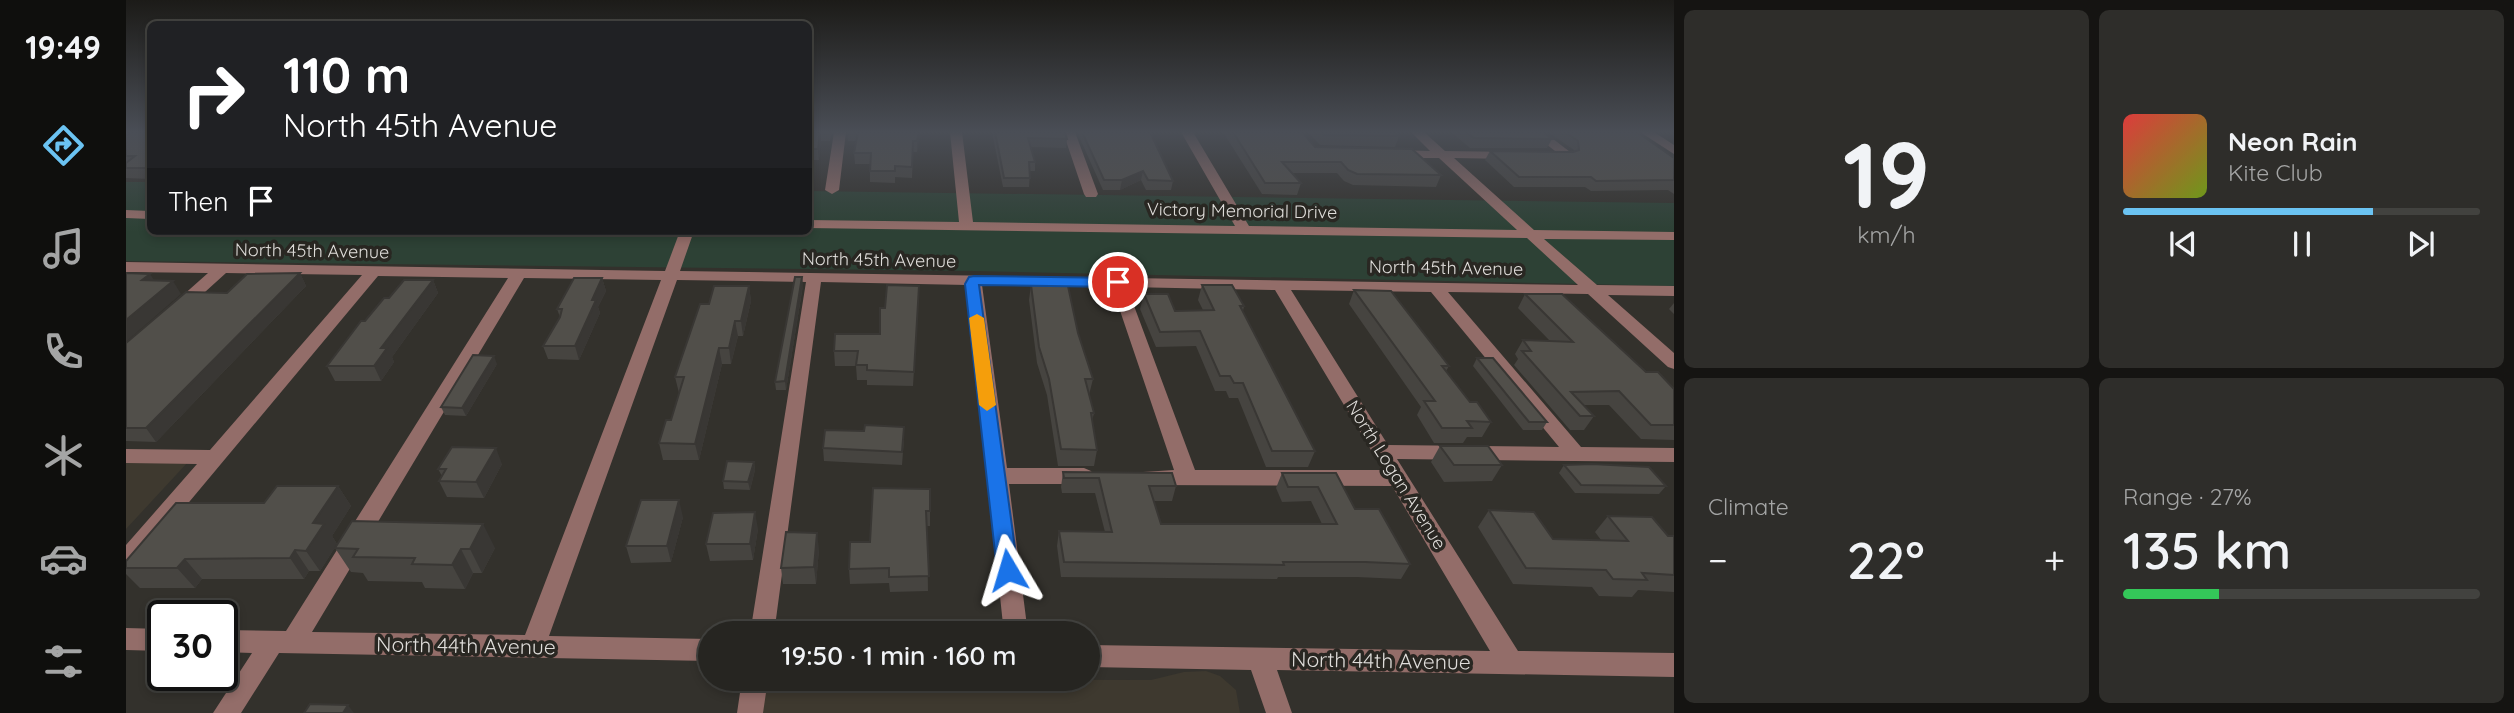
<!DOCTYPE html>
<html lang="en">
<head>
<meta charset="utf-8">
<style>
  :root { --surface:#262521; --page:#2e2d2a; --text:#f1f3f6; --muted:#a4a5a5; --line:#42423f; --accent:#6bc3f2 }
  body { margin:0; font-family:Quicksand,sans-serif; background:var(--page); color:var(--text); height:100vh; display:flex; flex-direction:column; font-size:26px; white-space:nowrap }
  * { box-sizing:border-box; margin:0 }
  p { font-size:23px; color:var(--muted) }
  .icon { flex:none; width:38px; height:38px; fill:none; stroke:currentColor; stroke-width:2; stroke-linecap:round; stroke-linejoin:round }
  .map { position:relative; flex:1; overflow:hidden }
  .panel { display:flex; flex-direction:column; gap:10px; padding:10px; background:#151412; width:840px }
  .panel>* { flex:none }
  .top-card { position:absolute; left:21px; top:21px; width:665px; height:214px; border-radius:10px; box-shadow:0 4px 10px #0003,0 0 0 2px var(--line); background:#202124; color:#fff; overflow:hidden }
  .speed { position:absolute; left:21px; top:600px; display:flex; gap:14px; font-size:35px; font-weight:700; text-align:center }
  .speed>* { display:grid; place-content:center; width:91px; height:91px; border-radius:50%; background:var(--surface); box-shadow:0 4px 10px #0003,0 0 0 2px var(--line); line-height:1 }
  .speed .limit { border:4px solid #111; border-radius:10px; background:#fff; color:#111 }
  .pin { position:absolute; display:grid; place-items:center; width:60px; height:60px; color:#fff; margin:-30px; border:4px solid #fff; border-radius:50%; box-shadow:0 2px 7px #0007 }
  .me { position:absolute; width:77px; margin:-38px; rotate:353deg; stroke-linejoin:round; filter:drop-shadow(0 0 5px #0008) }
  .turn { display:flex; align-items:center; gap:24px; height:147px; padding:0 21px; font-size:32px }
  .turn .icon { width:91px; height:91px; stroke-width:2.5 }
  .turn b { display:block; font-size:49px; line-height:60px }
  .then { display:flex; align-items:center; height:66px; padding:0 21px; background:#0003; gap:14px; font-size:26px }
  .big { font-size:52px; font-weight:600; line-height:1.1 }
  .panel .tile { flex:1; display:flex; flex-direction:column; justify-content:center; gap:10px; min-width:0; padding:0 24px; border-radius:10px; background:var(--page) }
  .panel .dial { align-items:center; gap:0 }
  .dial b { font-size:91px; line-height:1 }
  .song { display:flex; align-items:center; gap:21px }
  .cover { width:84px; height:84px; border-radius:10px; background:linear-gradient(135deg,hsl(0 70% 55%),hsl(80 70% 35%)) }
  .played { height:7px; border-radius:4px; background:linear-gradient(90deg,var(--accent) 70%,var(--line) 70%) }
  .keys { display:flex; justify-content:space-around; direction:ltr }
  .heat { display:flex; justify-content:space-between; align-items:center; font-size:38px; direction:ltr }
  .charge { height:10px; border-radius:5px; background:linear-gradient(90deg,#34c759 27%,var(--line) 0) }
  .panel .tiles { flex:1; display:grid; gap:10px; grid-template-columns:repeat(2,1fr) }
  .trip { position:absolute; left:572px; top:621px; width:402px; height:70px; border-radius:35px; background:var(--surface); box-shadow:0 4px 10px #0003,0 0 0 2px var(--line); font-weight:600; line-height:70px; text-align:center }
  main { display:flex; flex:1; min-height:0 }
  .tabs { display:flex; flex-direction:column; width:126px; justify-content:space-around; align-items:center; background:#0f0f0d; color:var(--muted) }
  .tabs .icon { width:49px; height:49px }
  .tabs .selected { color:var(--accent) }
  .tabs b { font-size:32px; color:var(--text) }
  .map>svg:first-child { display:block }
  .built { fill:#3e392f }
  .green { fill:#2d4135 }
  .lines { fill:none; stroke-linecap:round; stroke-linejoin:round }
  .minor { fill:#936d69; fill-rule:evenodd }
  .wall { fill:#464440 }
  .shaded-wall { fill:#393734 }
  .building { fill:#514f4a; stroke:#393734; stroke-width:2 }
  .route { fill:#1a73e8; stroke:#114b97; stroke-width:2 }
  .slow { fill:#f59e0b }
  .labels { text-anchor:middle; stroke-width:7; stroke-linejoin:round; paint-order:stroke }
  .street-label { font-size:18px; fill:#dfddda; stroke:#292722 }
  .near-street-label { font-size:21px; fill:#dfddda; stroke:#292722 }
</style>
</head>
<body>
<main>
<nav class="tabs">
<b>19:49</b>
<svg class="icon selected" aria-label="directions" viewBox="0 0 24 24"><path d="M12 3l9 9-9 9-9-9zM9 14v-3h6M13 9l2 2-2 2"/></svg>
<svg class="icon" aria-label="music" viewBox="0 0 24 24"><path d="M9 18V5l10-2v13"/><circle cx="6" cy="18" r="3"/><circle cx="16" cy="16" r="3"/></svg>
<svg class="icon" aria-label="phone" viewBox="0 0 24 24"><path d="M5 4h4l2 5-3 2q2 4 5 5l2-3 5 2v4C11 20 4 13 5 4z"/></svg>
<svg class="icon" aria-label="climate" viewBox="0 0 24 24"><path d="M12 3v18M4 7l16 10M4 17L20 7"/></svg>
<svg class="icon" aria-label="car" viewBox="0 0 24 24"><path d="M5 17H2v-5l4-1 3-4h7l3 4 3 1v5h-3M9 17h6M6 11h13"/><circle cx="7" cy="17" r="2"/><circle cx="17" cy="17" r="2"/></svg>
<svg class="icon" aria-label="filters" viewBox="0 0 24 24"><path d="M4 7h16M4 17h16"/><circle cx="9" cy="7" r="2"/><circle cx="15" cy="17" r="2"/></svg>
</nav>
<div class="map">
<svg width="1548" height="713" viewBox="0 0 1548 713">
  <rect width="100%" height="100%" fill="#33312c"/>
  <path class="built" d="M0 462H62L0 529Z
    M1080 671 1094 676 1110 690 1114 713H634L640 679 1025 680 1058 672Z"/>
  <path class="green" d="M0 182H24V231H682L683 191 1548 203V286L847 271 0 261Z"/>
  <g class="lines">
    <path class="minor" d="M708 132H720L713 190 706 194 699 190Z
      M824 132H836L847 222 1109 226 1055 132H1067L1123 226 1391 230 1313 158H1267L1261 154 1267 150 1304 151 1285 132H1298L1319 151 1390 152V158L1386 159 1328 158 1408 230 1548 232V240L1418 239 1471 285 1548 286V296L1482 295 1548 353V369L1542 367 1462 294 1322 292 1455 447 1548 448V462L1271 459 1392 651 1548 653V677L1151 670 1166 713H1140L1125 670 962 667V645L1364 651 1266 486 1024 485 1017 482 1014 477 1017 472 1048 470 986 287 856 285 881 468H958L965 471 968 476 965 481 958 484H883L902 634H878L841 285 695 282 648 634H624L680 282 551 280 423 636 584 639V661L153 653 115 713H87L126 653 96 652V630L160 631 382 278 252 276 8 568 0 570V545L71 464 0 463V449L84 450 236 275 100 273 58 311 52 313 44 308 46 305 82 273 0 272V262L539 271 554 231H568L554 271 1452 285 1401 238 682 228V220L833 222ZM398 278 535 280 399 635 186 632ZM1001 287 1149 290 1257 470H1069ZM1165 290 1305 292 1433 447 1262 445Z
      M937 132H949L972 194 970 197H960L958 194Z
      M1405 132H1418L1448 155 1442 159 1421 158V152L1429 151Z
      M1514 132H1528L1548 145V154Z
      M0 210 24 211V219L0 218Z
      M0 628 37 629V651L0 650Z
      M616 679H642L637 713H611Z"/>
  </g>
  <path class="wall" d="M24 132V179L0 178V135Z
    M682 132H706L704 141H695L693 160H682Z
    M721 132H794L791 152H787L786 178 769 177V183L744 182V164H729L728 153 730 141H722Z
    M866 132H939L941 139 940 148 905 147 909 162V171H904L903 187H877Z
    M951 132H1024L1047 181 1045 190H1020L1015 180 994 190H977Z
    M1097 132H1176L1189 147 1315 175 1310 187 1227 185 1218 181 1211 173H1165L1175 183 1171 195 1136 194Z
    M1182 132H1269L1273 136 1269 147 1194 145Z
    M1325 132H1417L1426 139 1421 148H1344Z
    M1422 132H1511L1548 158V194L1542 190 1465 191 1459 187H1388L1359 160 1364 151 1448 152V150Z
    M174 273 180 286 30 442 0 441V343L101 293Z
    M476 278 480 291 472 307 474 313 453 360 422 359 417 346 434 317 431 309Z
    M307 280 312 293 266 357 268 362 255 381H209L201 366 239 321 263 298Z
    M677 285 660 390H650L649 382Z
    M905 285 952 333 967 379 963 395 968 413 966 421 971 450 968 466H932L921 395 911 363 903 300Z
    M1076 285 1118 306 1117 311 1189 451 1182 467H1140L1112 398H1103L1100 391H1089L1070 346 1030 347 1014 309 1018 294 1049 311 1077 310 1072 300Z
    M623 286 625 301 617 336H612L605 364H596L573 460H537L533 443 545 420 553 393 549 377Z
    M793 286 787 386 741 385V380H731L730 366H709L708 351 754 334 759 308Z
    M1228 290 1323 366 1320 371 1344 402 1365 422 1356 437H1341L1337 443H1308L1291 415 1295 407 1223 304Z
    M1399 294 1548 389V440L1515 439 1483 405H1458L1468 416 1458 430H1444L1388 365 1392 359 1389 354 1397 340 1424 341 1392 308Z
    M1548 303V314L1543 309Z
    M1351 358 1421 422 1416 430H1397L1347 366Z
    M371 364 340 416 319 415 315 407Z
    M778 439 776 465 698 461 697 448Z
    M1314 446 1376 465 1366 481 1318 482 1305 462Z
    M628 462 629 470 624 490 598 489 597 481Z
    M376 464 358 498 321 497 313 481 316 476 312 469Z
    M1438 465 1540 486 1533 494 1449 493 1433 473Z
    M937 472 1050 486 1046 501H1028L1035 524H1196L1185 501 1156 502 1150 488 1156 473H1210L1229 509 1284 564 1275 579 1231 577H1152L1151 579 935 577 931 546 933 531 979 532 969 493H936L935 487Z
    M212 486 225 506 206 536 211 544 194 571H183L178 579H76L69 588H14L0 574V561L138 503Z
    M804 489V526H801L802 591 764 592 763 583 724 584 723 569 744 542Z
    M1363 510 1427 539 1475 540 1469 532 1482 516 1542 536H1548V592L1512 590 1506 597 1473 596 1466 587 1387 584 1352 527Z
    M557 517 545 562 505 563 500 546Z
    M632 529 627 560 584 561 580 544Z
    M209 548H369L356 573H347L339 589 299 588 296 582 242 581 237 573 225 572Z
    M693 549 690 584H657L655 568Z"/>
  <path class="shaded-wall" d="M694 132 695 141 693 160 692 149Z
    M793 132 794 138 791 152V141Z
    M1017 171 1015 180 994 190 996 180Z
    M174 273 180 286 30 442 20 428Z
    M24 274 32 286 16 280Z
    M676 277 677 285 660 390 659 381Z
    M476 278 480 291 472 307 474 313 453 360 449 346 466 300Z
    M307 280 312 293 266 357 268 362 255 381 248 366 255 348Z
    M47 281 55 294 0 342V320Z
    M623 286 625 301 617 336 615 321Z
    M609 321 612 336 605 364 603 348Z
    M593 348 596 364 573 460 569 444Z
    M368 356 371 364 340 416 336 408Z
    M370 448 376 464 358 498 350 482Z
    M628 462 629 470 624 490 622 482Z
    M212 486 225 506 206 536 211 544 194 571 180 551 187 523Z
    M553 500 557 517 545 562 541 546Z
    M629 512 632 529 627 560 624 544Z
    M357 524 369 548 356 573 344 549Z
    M691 533 693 549 690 584 688 567Z
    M335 549 347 573 339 589 326 565Z
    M169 550 183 571 178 579 164 558Z
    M59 559 76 579 69 588 51 568Z
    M222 705 228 713H217Z"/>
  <path class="building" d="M6 132H24V167L23 168H0V163L9 156H0V135Z
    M682 132H694L692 149H682Z
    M732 132H793L791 141H787L786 167 769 166V171H744L745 153H728Z
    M869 132H939L941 139 902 138 909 162H903L904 178H878Z
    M956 132H1024L1047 181 1022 180 1017 171 996 180H978Z
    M1107 132H1176L1189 147 1286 149 1315 175 1231 174 1222 170 1215 162H1156L1175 183H1139Z
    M1195 132H1269L1273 136 1198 135Z
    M1340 132H1417L1426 139 1348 138Z
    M1439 132H1511L1548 158V180L1470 181 1465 177H1393L1364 151 1447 152 1453 150 1452 141Z
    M0 273 24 274 16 280 47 281 0 320Z
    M174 273 20 428H0V343L60 292 101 293 121 274Z
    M669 277H676L659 381 649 382Z
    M448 278H476L466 300H470L449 346H417L434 317 436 309H431Z
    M278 280H307L255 348H261L248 366H201L235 321H239L258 298H263Z
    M761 285 793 286 788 372 741 370V365H730L732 351H708L709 334H754V308H759Z
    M905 285 942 286 952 333 967 379H959L968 413H965L971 450 935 449 923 379 913 347Z
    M1076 285H1106L1118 306H1114L1189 451H1146L1117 383H1108L1104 376H1094L1074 331 1034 332 1018 294H1042L1049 311 1088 310Z
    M588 286H623L615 321H609L603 348H593L569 444 533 443 540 420H545L558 377H549L574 304H583Z
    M1228 290 1265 291 1323 366H1316L1344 402H1351L1365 422 1341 421 1346 428H1316L1298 401H1309Z
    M1399 294H1436L1520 372H1532L1548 389V425H1525L1493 391 1445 392 1468 416H1454L1396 351H1405L1397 340 1447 342Z
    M347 355 368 356 336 408 315 407Z
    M1351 358H1367L1421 422H1403Z
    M739 425 778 427 776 452 697 448 699 430 738 431Z
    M1314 446H1362L1376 465H1328Z
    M326 447 370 448 350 482 313 481 320 469H312Z
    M601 461 628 462 622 482 597 481Z
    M1466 464 1523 467 1540 486 1455 485 1438 465Z
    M937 472 1046 473 1050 486H1023L1035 524H1211L1192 487H1162L1156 473H1210L1229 509H1253L1284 564 1239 562H1157L1158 565 938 562 933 531 986 532 973 478H938Z
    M151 486H212L187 523 198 524 180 551 169 550 164 558 59 559 51 568H0V561L50 503H138Z
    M747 488 804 489V511H800L803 576 763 577V568L723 569 724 542H744Z
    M515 500H553L541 546H500Z
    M1363 510 1408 512 1427 539 1502 541 1482 516 1526 517 1542 536H1548V575L1516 573 1521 580 1487 579 1480 570 1400 568Z
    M629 512 624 544H580L587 513Z
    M226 521 357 524 344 549H335L326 565 286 564 289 558 227 557 232 549 209 548Z
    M660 532 691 533 688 567 655 568Z
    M184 704 222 705 217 713H178Z"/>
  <linearGradient id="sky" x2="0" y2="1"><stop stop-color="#1c1b18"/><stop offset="0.57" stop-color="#4a4e56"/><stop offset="1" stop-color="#4a4e56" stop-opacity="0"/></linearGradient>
  <rect width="1548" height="232" fill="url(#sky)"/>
  <path class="route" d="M848 276 992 278 999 282 992 287 853 285 892 570 889 576 882 578 874 576 871 570 839 284 843 277Z"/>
  <path class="slow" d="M851 314 858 318 870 405 861 411 853 405 843 318Z"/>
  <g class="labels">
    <g class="street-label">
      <text transform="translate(1116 211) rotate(1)" y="6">Victory Memorial Drive</text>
      <text transform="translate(186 251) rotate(1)" y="6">North 45th Avenue</text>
      <text transform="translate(753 260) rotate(1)" y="6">North 45th Avenue</text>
      <text transform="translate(1320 268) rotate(1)" y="6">North 45th Avenue</text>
      <text transform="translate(1270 475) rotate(58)" y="6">North Logan Avenue</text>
    </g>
    <g class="near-street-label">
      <text transform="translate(340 646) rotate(1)" y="7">North 44th Avenue</text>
      <text transform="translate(1255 661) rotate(1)" y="7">North 44th Avenue</text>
    </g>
  </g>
</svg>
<div class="speed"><div class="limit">30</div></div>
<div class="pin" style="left:992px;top:282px;background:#d93025"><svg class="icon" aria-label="arrive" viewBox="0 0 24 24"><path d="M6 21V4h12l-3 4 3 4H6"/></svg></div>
<svg class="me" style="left:882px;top:570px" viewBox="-20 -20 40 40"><path d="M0-17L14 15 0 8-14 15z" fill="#1a73e8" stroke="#fff" stroke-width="4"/></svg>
<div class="trip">19:50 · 1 min · 160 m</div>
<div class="top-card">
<div class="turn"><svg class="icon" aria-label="right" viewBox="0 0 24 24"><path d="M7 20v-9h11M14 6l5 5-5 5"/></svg><div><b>110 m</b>North 45th Avenue</div></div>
<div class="then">Then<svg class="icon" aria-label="arrive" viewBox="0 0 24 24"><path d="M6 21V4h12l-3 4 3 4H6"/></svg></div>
</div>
</div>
<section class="panel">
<div class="tiles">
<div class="tile dial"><b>19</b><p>km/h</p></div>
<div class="tile">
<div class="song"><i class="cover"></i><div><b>Neon Rain</b><p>Kite Club</p></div></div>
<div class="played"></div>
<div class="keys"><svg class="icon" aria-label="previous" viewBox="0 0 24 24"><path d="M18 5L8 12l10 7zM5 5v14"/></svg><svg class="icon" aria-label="pause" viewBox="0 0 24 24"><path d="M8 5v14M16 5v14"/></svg><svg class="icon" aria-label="next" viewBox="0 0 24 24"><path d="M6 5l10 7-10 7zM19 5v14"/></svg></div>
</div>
<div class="tile"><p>Climate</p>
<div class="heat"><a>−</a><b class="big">22°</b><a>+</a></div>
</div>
<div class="tile"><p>Range · 27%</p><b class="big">135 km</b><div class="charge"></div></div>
</div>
</section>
</main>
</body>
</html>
